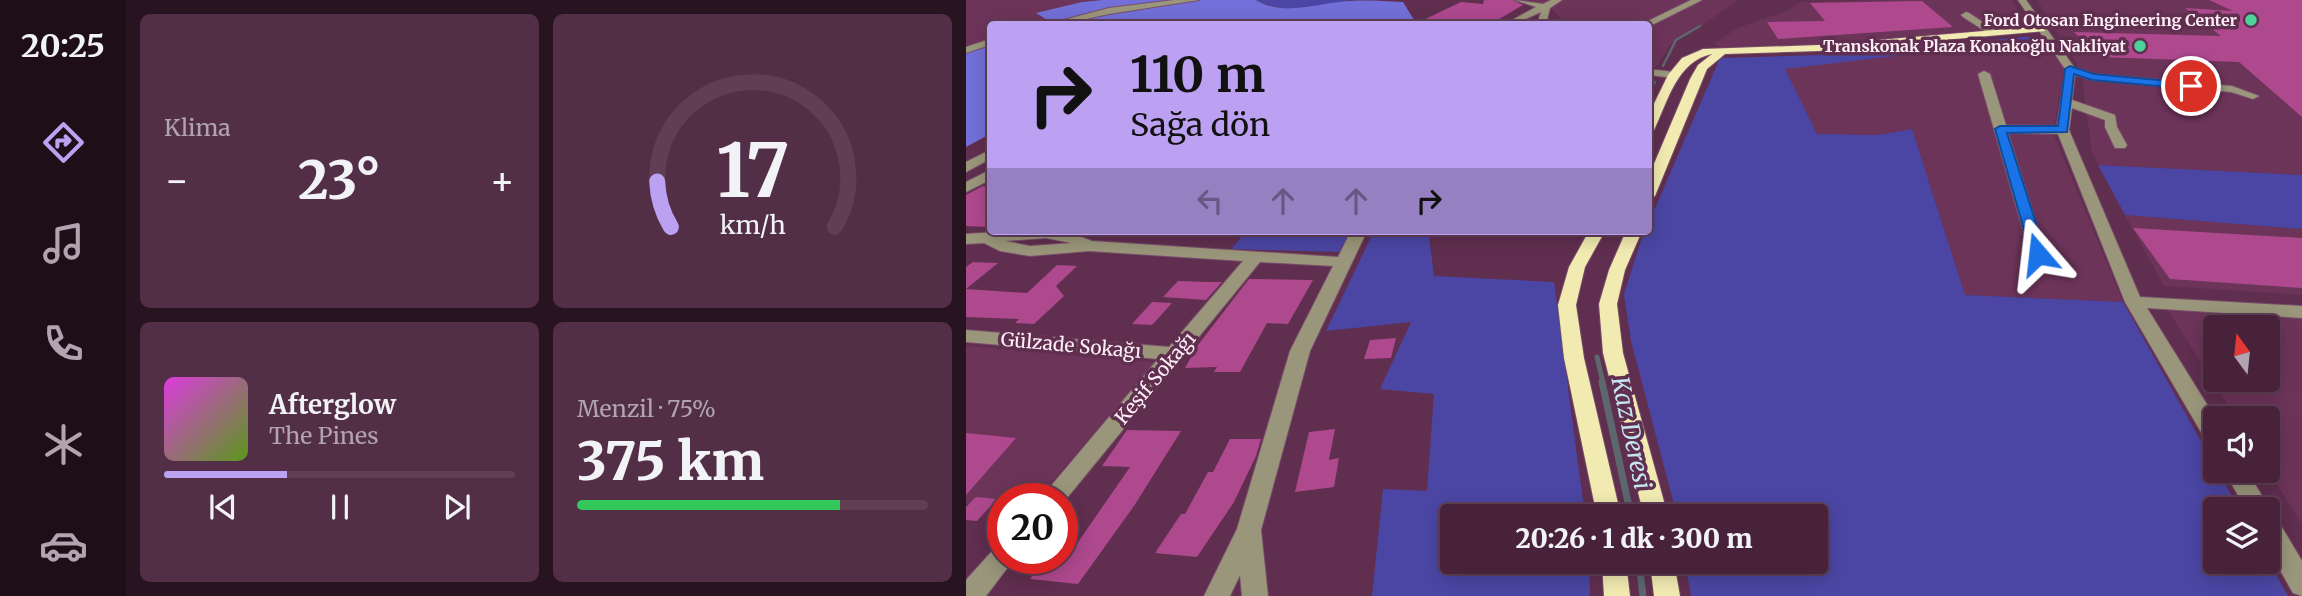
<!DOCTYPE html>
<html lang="tr">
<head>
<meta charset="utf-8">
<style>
  :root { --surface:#48223b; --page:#522f46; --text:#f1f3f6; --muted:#b1a4af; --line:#603f55; --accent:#bca0f2 }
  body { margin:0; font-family:Merriweather,serif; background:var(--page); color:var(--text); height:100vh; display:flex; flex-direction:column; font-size:26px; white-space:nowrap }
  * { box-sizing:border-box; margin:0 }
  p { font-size:23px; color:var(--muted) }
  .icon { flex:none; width:38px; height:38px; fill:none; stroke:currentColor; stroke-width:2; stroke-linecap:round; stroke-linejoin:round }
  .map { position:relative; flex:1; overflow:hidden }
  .sheet { display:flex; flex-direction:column; gap:14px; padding:14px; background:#281320; width:840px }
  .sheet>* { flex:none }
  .top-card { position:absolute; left:21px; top:21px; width:665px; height:214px; border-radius:7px; box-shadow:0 4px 18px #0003,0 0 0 2px var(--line); background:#bca0f2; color:#111; overflow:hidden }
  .needle { width:46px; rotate:345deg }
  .tools { position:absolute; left:1237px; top:315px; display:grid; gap:14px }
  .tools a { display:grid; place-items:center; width:77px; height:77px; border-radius:7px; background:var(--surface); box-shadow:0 4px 18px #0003,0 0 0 2px var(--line); font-size:35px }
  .speed { position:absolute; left:21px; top:483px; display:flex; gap:14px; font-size:35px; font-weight:700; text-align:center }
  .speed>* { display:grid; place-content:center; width:91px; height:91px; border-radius:50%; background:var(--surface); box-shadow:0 4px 18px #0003,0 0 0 2px var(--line); line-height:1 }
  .speed .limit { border:10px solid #d22; background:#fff; color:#111 }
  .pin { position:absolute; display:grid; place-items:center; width:60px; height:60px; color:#fff; margin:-30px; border:4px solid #fff; border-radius:50%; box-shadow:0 2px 7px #0007 }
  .me { position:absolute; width:77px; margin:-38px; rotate:343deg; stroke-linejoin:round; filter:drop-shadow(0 0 5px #0008) }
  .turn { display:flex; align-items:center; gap:24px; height:147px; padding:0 28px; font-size:32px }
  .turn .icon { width:91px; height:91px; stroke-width:2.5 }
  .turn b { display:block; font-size:49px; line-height:60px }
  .lanes { display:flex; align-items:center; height:66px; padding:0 28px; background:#0003; justify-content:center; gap:35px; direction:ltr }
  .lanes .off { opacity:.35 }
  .big { font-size:52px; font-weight:800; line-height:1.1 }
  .sheet .tile { flex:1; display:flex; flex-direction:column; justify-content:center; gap:10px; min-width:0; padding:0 24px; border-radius:10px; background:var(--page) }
  .sheet .dial { align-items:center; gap:0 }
  .dial svg { height:182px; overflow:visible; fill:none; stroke:var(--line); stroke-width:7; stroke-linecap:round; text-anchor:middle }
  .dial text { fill:var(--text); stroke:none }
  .song { display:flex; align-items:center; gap:21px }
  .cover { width:84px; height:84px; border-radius:10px; background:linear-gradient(135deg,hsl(300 70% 55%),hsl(90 70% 35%)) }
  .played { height:7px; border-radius:4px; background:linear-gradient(90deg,var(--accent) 35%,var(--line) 35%) }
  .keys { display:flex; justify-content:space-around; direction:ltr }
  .heat { display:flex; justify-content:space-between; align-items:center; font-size:38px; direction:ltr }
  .charge { height:10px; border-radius:5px; background:linear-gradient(90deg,#34c759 75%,var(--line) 0) }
  .sheet .tiles { flex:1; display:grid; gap:14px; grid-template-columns:repeat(2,1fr) }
  .trip { position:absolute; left:474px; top:504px; width:388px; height:70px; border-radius:7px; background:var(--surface); box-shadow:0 4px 18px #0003,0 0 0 2px var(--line); font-weight:800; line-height:70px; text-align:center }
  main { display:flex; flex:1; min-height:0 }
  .tabs { display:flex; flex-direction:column; width:126px; justify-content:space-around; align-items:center; background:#1d0e18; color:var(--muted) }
  .tabs .icon { width:49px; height:49px }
  .tabs .current { color:var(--accent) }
  .tabs b { font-size:32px; color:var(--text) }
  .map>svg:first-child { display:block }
  .built { fill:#6d345a; fill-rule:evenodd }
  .green { fill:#4b46a3 }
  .forest { fill:#7270d8 }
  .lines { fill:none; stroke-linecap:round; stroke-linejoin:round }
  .stream-far2 { stroke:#5c676e; stroke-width:2.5 }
  .stream-far1 { stroke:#5c676e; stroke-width:5 }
  .stream { stroke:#5c676e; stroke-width:7 }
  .building { fill:#ae498e }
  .minor-casing { stroke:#794d6a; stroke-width:2 }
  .major-casing { stroke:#794d6a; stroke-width:2 }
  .minor { fill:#9a967b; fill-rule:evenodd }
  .major { fill:#f1eab1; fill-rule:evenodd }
  .route { fill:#1a73e8; stroke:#114b97; stroke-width:2 }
  .poi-dot { fill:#4dd39a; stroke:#602e4f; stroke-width:2.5 }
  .labels { text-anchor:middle; stroke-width:7; stroke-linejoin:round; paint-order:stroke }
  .far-poi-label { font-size:16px; font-weight:bold; fill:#fceff6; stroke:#602e4f; text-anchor:end }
  .street-label { font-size:19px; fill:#fceff6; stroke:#602e4f }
  .near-water-label { font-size:24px; font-style:italic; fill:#c5e5f0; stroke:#602e4f }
</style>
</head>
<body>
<main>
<nav class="tabs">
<b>20:25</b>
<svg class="icon current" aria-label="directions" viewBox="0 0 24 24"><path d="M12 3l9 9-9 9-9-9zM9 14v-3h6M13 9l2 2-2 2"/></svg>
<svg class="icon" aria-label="music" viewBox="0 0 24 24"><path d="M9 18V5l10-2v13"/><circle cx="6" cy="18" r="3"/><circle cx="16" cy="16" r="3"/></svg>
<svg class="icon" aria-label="phone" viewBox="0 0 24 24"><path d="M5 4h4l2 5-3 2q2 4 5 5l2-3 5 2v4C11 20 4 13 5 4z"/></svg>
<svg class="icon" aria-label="climate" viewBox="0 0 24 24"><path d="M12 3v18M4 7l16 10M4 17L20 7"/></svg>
<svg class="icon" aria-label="car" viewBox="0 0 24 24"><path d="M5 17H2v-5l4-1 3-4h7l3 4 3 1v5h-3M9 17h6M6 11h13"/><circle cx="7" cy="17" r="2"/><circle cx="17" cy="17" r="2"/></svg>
</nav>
<section class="sheet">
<div class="tiles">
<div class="tile"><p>Klima</p>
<div class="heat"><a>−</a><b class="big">23°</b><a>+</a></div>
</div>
<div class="tile dial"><svg viewBox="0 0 100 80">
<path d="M14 69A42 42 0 1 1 86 69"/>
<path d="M14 69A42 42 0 0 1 8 49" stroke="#bca0f2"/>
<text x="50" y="56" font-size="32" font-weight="700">17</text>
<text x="50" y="72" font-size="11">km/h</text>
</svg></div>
<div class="tile">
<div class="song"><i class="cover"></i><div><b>Afterglow</b><p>The Pines</p></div></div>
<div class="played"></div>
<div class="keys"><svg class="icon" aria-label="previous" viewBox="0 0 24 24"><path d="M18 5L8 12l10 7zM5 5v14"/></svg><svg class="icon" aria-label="pause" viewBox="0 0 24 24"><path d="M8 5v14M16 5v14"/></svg><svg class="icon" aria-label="next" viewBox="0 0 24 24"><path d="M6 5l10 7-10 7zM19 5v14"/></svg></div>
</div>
<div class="tile"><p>Menzil · 75%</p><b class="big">375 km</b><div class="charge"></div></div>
</div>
</section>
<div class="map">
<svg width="1336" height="596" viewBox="0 0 1336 596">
  <rect width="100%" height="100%" fill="#602e4f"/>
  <path class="built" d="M0 0H136L116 2 71 14 81 20 68 24H24V38L0 47Z
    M558 0H772L737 25 705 44 689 68H683L682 24H599L587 10Z
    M926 0H1045L1061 26 835 46 755 47 748 44 771 28 821 11 834 2Z
    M1071 0H1336V175L1132 165 1126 152 1115 71Z
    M1080 48 1098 66 1087 133 1157 302 999 295 946 129 912 135 851 134 818 68 979 50Z
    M1159 215 1336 229V295L1198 286Z
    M1201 309 1336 318V524L1302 470V418H1270ZM1250 327H1302V380H1250Z
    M0 346 189 362 71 499H37V507L0 504Z"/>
  <path class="green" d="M290 0H384C357 7 315 15 290 0Z
    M1069 36 1080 48 979 50 819 69 851 134 912 135 946 129 999 295 1157 302 1273 509H1250V562L1302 561 1322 596H725L719 562H850V516H711L665 341 658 294 678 231H682L683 222 754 58 854 55Z
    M1132 165 1336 175V229L1159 215Z
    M281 231H385L373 252 265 249Z
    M408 231H467L463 236 468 276 588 282 619 516H486V562H623L624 596H406L417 489 461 491 468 394 414 389 445 322 360 331Z"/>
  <path class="forest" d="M136 0H290C318 17 352 3 382 1 400 0 419 1 437 2L450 23 68 24 81 20 70 13 116 2Z
    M24 38V134L0 147V47Z"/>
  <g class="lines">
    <path class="stream-far2" d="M697 66 710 40 734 26
      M682 91 689 82"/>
    <path class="stream-far1" d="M631 357 637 383"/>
    <path class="stream" d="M636 382 665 516
      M673 562 677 596"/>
  </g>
  <path class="building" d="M518 0H547L557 5 528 22H453L495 2 517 4Z
    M1243 0H1336V117L1273 62 1134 57 1108 32 1255 36 1219 8 1267 11Z
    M956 1 987 27 812 39 801 22 859 21 844 3Z
    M17 186 24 188V227L0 226V195Z
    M1167 228 1336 238V288L1204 279Z
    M7 262 32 263 0 289V267Z
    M91 265 111 266 90 286 98 296 68 324 49 323 53 319 0 317V289L61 293Z
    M283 279 347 280 322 324 301 323 274 372H248L251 367 219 368 232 345Z
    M212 281 240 282H256L240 300 197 297Z
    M186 302 206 303 186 325 166 324Z
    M430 338 425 358 398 359 404 340Z
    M369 429 363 460 373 458 368 487 329 492 343 432Z
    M161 430 215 431 168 506 112 584 64 579 80 558H96V547L108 548 164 467 136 466Z
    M0 433 50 438 0 495Z
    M264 439H295L290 456 268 502 231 557 189 553 215 514H219L242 472H247Z
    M10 497 31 499 11 521 0 520V507Z"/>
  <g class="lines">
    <defs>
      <path id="minor" d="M208 0H233L143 14 97 24H82L143 8Z
        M549 0 577 4 585 0H596L584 8 580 24H571L575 12 549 24H539L570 7Z
        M725 0H736L686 25 678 23Z
        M1052 0H1060L1108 67 1128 74 1266 86 1293 96 1287 99 1265 92 1126 80 1109 75 1106 100 1149 115 1151 127 1161 145 1159 148H1149L1139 127V120L1106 108 1103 130 1174 297 1336 306V318L1181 308 1250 419V446L1242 444 1159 302 1092 134 1042 133 1080 254 1072 259 1064 254 1012 74 1018 71 1024 74 1040 125 1091 126 1099 69Z
        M1000 12 1003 13 1033 33 1025 35 997 17 995 15Z
        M24 39V45L0 53V47Z
        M682 69 708 72 714 75 708 78 682 75Z
        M24 150V159L0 172V162Z
        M24 170V180L0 192V182Z
        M46 231H99L126 241 372 257 385 231H401L344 351 295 530 302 596H276L274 575 264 596H238L271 529 324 351 367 266 294 262 96 504V499H74L192 359 0 342V330L203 347 277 261 123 251 64 256 34 251 18 243 0 244V234ZM80 238 105 243 64 246 39 241Z
        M1258 471H1281L1304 509 1302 513V509H1280Z
        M1302 516 1311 519 1336 561V596L1327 593 1302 549Z
        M37 546V558H49L20 596H0V580L28 549Z"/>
      <path id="major" d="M1076 26 1079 27V31L853 51 759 54 741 69 689 196 682 200V178L724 79 732 65 746 54C711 61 702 101 688 130L682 134V116L702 75 716 58 737 49 853 45Z
        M623 231H639L619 267 610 305 618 358 655 516H631L598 358 592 305 603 267Z
        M660 231H676L659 270 651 304 657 353 702 516H678L637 353 633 304 643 270Z
        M636 562H660L664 596H638Z
        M684 562H708L714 596H688Z"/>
    </defs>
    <use href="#minor" class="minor-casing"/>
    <use href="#major" class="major-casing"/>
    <use href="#minor" class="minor"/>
    <use href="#major" class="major"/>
  </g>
  <path class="route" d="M1104 66 1128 74 1225 83 1230 86 1225 89 1126 80 1108 74 1101 132 1041 133 1080 254 1072 258 1065 254 1029 129 1034 126H1092L1099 69Z"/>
  <g class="poi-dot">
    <circle cx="1285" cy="20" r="7"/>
    <circle cx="1174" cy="46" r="7"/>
  </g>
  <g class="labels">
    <g class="far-poi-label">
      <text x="1271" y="26">Ford Otosan Engineering Center</text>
      <text x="1160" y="52">Transkonak Plaza Konakoğlu Nakliyat</text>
    </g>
    <g class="street-label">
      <text transform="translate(105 345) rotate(5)" y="7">Gülzade Sokağı</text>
      <text transform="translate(189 378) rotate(-50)" y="7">Keşif Sokağı</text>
    </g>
    <g class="near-water-label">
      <text transform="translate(665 433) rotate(78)" y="8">Kaz Deresi</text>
    </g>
  </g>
</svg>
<div class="tools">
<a><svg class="needle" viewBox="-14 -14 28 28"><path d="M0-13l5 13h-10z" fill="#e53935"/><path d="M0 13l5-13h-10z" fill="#b1a4af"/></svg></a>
<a><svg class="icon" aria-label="sound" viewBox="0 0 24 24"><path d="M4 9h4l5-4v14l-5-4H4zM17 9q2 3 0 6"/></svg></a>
<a><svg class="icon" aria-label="layers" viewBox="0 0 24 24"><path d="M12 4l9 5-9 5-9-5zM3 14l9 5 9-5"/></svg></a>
</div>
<div class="speed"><div class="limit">20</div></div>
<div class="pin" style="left:1225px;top:86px;background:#d93025"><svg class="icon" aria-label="arrive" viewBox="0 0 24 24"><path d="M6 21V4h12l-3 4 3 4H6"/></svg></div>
<svg class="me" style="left:1072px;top:254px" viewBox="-20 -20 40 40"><path d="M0-17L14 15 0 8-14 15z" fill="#1a73e8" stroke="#fff" stroke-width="4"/></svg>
<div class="trip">20:26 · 1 dk · 300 m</div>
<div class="top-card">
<div class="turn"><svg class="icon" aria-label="right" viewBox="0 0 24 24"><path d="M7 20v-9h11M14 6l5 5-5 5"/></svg><div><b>110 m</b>Sağa dön</div></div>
<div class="lanes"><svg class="icon off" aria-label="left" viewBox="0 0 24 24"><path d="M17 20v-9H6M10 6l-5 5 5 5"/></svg><svg class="icon off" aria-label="ahead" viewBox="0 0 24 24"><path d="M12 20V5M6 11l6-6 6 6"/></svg><svg class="icon off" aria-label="ahead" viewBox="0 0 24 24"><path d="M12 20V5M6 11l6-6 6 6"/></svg><svg class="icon" aria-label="right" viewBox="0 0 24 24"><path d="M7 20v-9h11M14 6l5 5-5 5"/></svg></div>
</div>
</div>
</main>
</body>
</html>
